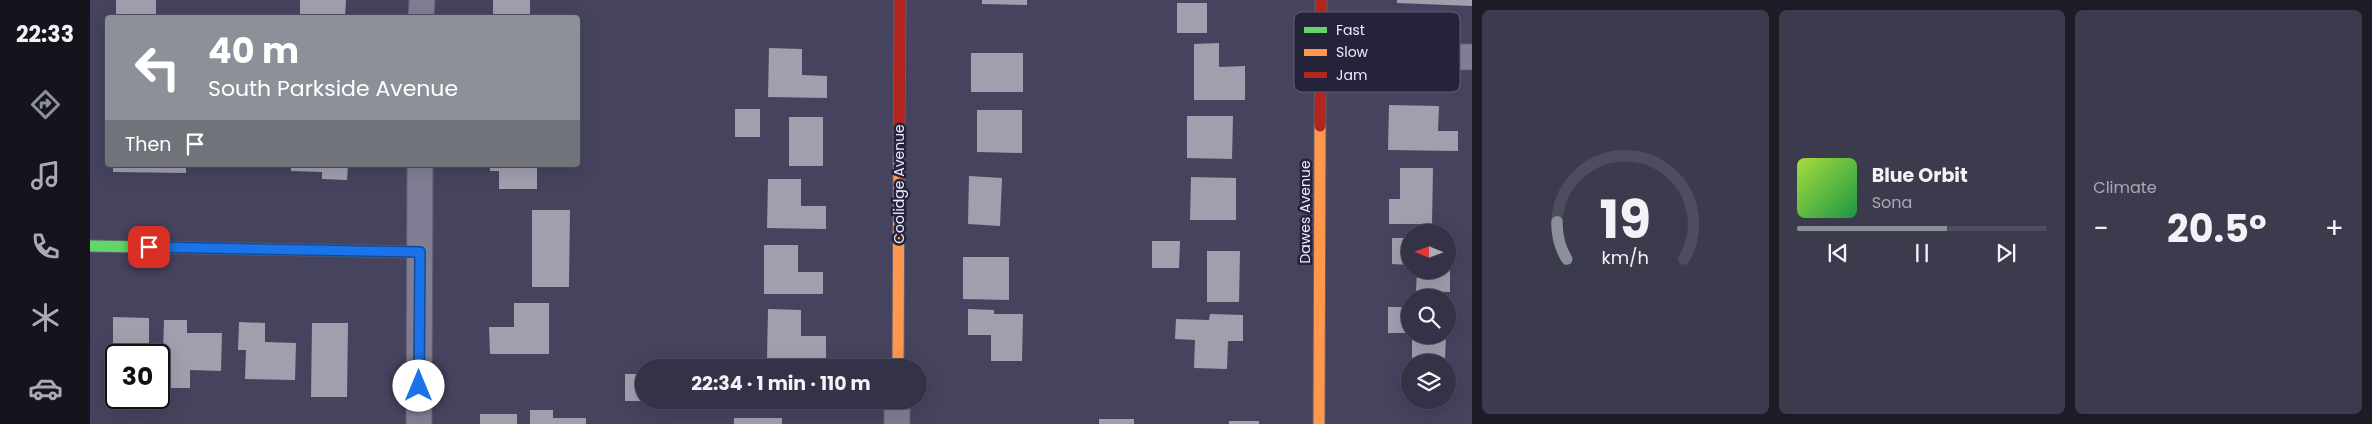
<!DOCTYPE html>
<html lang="en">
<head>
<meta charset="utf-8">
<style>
  :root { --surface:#343246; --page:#3c3a4d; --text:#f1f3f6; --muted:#a9aab3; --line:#4e4d5f; --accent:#8c9099 }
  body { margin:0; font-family:Poppins,sans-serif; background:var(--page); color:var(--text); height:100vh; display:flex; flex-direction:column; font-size:19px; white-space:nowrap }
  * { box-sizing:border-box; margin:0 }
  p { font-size:16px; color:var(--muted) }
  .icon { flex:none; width:28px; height:28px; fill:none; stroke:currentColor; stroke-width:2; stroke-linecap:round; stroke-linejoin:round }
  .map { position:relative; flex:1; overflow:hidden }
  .side { display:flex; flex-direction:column; gap:10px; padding:10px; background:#1d1c26; width:900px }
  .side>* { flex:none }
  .guide { position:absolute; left:15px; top:15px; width:475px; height:152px; border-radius:5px; box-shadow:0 5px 20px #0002,0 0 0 1px var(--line); background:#8c9099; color:#fff; overflow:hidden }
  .needle { width:32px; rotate:271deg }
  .buttons { position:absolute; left:1311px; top:224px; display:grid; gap:10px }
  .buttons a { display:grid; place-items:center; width:55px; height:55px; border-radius:50%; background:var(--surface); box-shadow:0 5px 20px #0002,0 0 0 1px var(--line); font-size:25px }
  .speed { position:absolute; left:15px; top:344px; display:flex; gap:10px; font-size:25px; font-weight:700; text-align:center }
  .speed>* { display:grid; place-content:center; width:65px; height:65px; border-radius:50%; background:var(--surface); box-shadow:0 5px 20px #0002,0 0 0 1px var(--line); line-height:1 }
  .speed .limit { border:2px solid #111; border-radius:8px; background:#fff; color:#111 }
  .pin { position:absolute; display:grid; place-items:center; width:42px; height:42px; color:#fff; margin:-21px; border-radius:10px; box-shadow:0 2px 8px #0006 }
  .me { position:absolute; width:55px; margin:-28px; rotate:0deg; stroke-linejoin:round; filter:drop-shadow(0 0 4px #0008) }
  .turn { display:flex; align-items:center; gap:18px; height:105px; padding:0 20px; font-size:22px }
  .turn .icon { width:65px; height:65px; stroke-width:2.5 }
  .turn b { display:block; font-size:35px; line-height:42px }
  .then { display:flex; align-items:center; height:48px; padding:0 20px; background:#0003; gap:10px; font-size:19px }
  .big { font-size:38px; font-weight:700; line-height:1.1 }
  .side .widget { flex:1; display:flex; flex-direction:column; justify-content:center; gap:8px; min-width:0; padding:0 18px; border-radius:8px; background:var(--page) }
  .side .dial { align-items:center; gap:0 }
  .dial svg { height:130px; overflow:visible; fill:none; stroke:var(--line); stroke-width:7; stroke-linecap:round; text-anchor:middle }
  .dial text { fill:var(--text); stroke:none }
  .song { display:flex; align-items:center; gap:15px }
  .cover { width:60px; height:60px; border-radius:8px; background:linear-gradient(135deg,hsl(80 70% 55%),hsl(140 70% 35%)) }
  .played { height:5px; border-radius:2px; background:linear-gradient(90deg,var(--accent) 60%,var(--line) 60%) }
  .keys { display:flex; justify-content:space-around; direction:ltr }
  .heat { display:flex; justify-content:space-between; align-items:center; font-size:28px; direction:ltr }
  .side .tiles { flex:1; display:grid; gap:10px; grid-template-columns:repeat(3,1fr) }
  .trip { position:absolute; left:545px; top:359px; width:292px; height:50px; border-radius:25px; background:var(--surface); box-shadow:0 5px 20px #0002,0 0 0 1px var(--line); font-weight:700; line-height:50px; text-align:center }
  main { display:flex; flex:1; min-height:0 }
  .menu { display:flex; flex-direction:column; width:90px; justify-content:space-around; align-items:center; background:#15141c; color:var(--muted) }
  .menu .icon { width:35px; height:35px }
  .menu .on { color:var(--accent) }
  .menu b { font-size:22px; color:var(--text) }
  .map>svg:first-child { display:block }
  .building { fill:#a19fae }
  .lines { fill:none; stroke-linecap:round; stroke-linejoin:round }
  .street-casing { stroke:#605f73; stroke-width:27 }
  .fast-casing { stroke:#605f73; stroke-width:13 }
  .slow-casing { stroke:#605f73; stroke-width:13 }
  .jam-casing { stroke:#605f73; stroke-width:13 }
  .street { stroke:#807e94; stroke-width:25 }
  .fast { stroke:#63d668; stroke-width:11 }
  .slow { stroke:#ff974d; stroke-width:11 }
  .jam { stroke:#b3261e; stroke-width:11 }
  .route-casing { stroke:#114b97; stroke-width:12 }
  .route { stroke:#1a73e8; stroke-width:9 }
  .labels { text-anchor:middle; stroke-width:5; stroke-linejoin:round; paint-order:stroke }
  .street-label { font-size:14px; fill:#ebebfe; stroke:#25233a }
  .key { fill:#25233a; stroke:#605f75; stroke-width:1 }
  .key-label { font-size:14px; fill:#ebebfe }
</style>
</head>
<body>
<main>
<nav class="menu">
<b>22:33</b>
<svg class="icon on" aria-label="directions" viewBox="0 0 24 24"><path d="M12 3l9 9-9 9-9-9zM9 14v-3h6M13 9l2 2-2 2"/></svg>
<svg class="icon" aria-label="music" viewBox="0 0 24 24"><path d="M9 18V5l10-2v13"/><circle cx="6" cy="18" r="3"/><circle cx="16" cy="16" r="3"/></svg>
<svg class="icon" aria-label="phone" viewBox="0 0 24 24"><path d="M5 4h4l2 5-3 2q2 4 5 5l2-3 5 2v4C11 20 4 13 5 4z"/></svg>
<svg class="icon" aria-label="climate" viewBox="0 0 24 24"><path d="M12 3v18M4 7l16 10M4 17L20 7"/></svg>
<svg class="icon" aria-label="car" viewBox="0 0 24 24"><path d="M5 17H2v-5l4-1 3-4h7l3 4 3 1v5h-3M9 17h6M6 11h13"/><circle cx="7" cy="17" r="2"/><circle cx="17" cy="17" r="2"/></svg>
</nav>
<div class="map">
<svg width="1382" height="424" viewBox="0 0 1382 424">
  <rect width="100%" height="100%" fill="#45435e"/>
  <path class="building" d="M26 0H66V18H26Z
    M210 0H256L255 18 210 17Z
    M403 0H440V18H403Z
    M892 0H937V5L892 4Z
    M1307 0H1382V6L1307 3Z
    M1087 3H1117V33H1087Z
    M1129 43V67L1155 66V100H1104V44Z
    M679 48 712 49V75L737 76V98L678 97Z
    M881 53H933V92H881Z
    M1299 105 1349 106 1348 131H1368V151L1298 150Z
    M645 109H670V137H645Z
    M887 110H932V153L887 152Z
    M1097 116H1143L1142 159 1097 158Z
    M699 117H733V166H699Z
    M23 165H96V173L23 172Z
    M201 165H258L257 180 232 179V172L201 171Z
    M400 165H447V189H409V171H400Z
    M1310 168H1343L1342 224H1299V199H1310Z
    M879 176 912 178 910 226 878 224Z
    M1101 177 1146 178V220H1100Z
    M678 179H711V206H736V229L677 228Z
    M442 210H480L479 287H442Z
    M1302 238H1320V265L1302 264Z
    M1062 241H1090L1089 268H1062Z
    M1358 242H1360V292L1326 291 1327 270H1358Z
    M674 245H708V272H733V294H674Z
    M1117 251H1150L1149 302H1117Z
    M873 257H919V300L873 299Z
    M424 303H459V354H400L399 327H424Z
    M1298 307H1320V333H1298Z
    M678 309 711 310V336H736V359L677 358Z
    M878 309 904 310V314H933L932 361H901V335H878Z
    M1120 314 1153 315V341H1138L1137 369 1104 368 1105 340 1085 339 1086 319 1119 320Z
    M23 317 59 318V355H26V391H23Z
    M74 320H97V333H132L131 371 100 370V388H72Z
    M149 322 175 323V342L206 343 205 380 155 379 156 350H148Z
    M222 323H258L257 397H221Z
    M1322 335H1356L1355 360H1322Z
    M535 374H554V401H535Z
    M440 410H463V418H496V424H440Z
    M390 414H427V424H390Z
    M644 418H692V424H644Z
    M1009 419H1044V424H1009Z
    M1139 421H1169V424H1139Z"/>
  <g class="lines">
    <defs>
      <path id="street" d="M331 18 332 0
        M1231 54 1382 57
        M329 424 330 165
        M807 424V400"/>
      <path id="fast" d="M0 246 330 252"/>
      <path id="slow" d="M808 368 809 155
        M1229 424 1230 126"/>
      <path id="jam" d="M1230 126 1231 0
        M809 155 810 0"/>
    </defs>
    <use href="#street" class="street-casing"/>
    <use href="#fast" class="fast-casing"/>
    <use href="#slow" class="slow-casing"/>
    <use href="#jam" class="jam-casing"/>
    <use href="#street" class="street"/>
    <use href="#fast" class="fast"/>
    <use href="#slow" class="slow"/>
    <use href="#jam" class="jam"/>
  </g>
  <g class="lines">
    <defs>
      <path id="route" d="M59 247 330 252 329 386"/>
    </defs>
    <use href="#route" class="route-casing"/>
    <use href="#route" class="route"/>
  </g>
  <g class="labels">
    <g class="street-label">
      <text transform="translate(809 184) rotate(-90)" y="5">Coolidge Avenue</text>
      <text transform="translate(1215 212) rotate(-90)" y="5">Dawes Avenue</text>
    </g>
  </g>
  <rect x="1204" y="12" width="166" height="80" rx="8" class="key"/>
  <rect x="1214" y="27" width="23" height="6" fill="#63d668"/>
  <rect x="1214" y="49" width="23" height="7" fill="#ff974d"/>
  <rect x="1214" y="72" width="23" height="6" fill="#b3261e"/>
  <g class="key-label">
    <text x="1246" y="35">Fast</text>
    <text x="1246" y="57">Slow</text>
    <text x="1246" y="80">Jam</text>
  </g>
</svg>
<div class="buttons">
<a><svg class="needle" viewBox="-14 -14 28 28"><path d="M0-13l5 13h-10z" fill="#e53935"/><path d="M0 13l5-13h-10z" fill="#a9aab3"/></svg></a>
<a><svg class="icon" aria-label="search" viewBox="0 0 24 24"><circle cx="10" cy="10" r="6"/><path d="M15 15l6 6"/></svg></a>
<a><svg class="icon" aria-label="layers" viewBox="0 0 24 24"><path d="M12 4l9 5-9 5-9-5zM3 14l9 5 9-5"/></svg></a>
</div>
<div class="speed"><div class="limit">30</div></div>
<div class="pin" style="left:59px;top:247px;background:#d93025"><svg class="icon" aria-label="arrive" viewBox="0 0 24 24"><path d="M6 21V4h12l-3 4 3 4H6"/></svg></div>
<svg class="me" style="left:329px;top:386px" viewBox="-20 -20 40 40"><circle r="19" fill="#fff"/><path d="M0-13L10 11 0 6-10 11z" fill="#1a73e8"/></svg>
<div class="trip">22:34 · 1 min · 110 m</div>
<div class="guide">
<div class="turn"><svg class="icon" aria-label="left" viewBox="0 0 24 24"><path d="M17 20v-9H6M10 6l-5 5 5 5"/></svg><div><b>40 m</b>South Parkside Avenue</div></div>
<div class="then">Then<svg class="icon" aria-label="arrive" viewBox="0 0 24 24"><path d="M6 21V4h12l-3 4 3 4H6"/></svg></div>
</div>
</div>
<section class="side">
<div class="tiles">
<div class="widget dial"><svg viewBox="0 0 100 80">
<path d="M14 69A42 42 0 1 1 86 69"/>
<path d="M14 69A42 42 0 0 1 8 46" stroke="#8c9099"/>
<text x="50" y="56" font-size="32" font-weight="700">19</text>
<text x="50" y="72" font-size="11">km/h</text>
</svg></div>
<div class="widget">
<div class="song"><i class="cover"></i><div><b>Blue Orbit</b><p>Sona</p></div></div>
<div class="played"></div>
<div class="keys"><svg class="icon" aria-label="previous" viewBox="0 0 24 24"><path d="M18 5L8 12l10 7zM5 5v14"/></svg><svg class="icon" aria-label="pause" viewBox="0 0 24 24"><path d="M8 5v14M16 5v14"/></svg><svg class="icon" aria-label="next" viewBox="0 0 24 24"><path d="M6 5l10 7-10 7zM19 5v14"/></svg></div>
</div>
<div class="widget"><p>Climate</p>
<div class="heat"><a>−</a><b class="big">20.5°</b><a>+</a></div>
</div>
</div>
</section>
</main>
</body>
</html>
